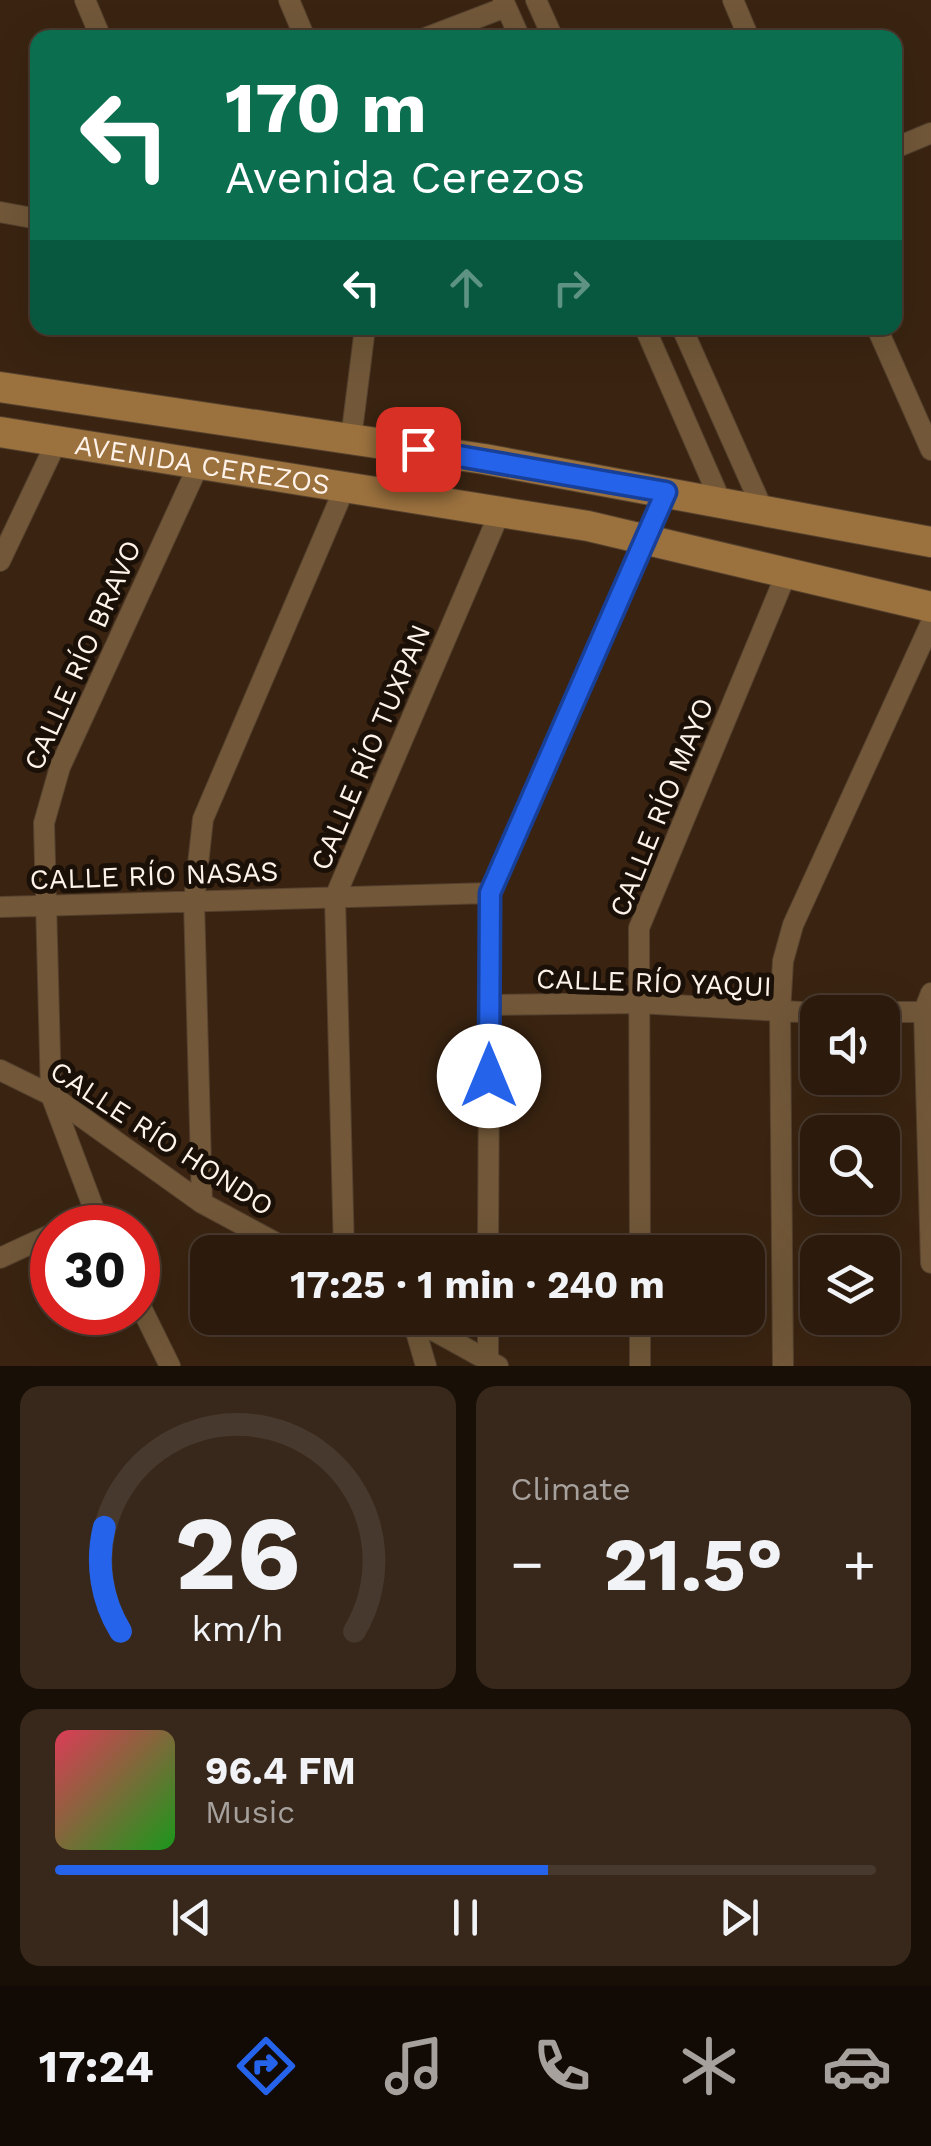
<!DOCTYPE html>
<html lang="en">
<head>
<meta charset="utf-8">
<style>
  :root { --surface:#2c1b0d; --page:#38281b; --text:#f1f3f6; --muted:#a6a19d; --line:#48392e; --accent:#2563eb }
  body { margin:0; font-family:"Work Sans",sans-serif; background:var(--page); color:var(--text); height:100vh; display:flex; flex-direction:column; font-size:38px; white-space:nowrap }
  * { box-sizing:border-box; margin:0 }
  p { font-size:32px; color:var(--muted) }
  .icon { flex:none; width:55px; height:55px; fill:none; stroke:currentColor; stroke-width:2; stroke-linecap:round; stroke-linejoin:round }
  .map { position:relative; height:1366px; overflow:hidden }
  .details { display:flex; flex-direction:column; gap:20px; padding:20px; background:#180f07; flex:1 }
  .details>* { flex:none }
  .banner { position:absolute; left:30px; top:30px; width:872px; height:305px; border-radius:20px; box-shadow:0 10px 40px #0002,0 0 0 2px var(--line); background:#0b6e4f; color:#fff; overflow:hidden }
  .controls { position:absolute; left:800px; top:995px; display:grid; gap:20px }
  .controls a { display:grid; place-items:center; width:100px; height:100px; border-radius:20px; background:var(--surface); box-shadow:0 10px 40px #0002,0 0 0 2px var(--line); font-size:50px }
  .speed { position:absolute; left:30px; top:1205px; display:flex; gap:20px; font-size:50px; font-weight:700; text-align:center }
  .speed>* { display:grid; place-content:center; width:130px; height:130px; border-radius:50%; background:var(--surface); box-shadow:0 10px 40px #0002,0 0 0 2px var(--line); line-height:1 }
  .speed .limit { border:15px solid #d22; background:#fff; color:#111 }
  .pin { position:absolute; display:grid; place-items:center; width:85px; height:85px; color:#fff; margin:-42px; border-radius:20px; box-shadow:0 5px 15px #0006 }
  .me { position:absolute; width:110px; margin:-55px; rotate:0deg; stroke-linejoin:round; filter:drop-shadow(0 0 8px #0008) }
  .turn { display:flex; align-items:center; gap:35px; height:210px; padding:0 30px; font-size:45px }
  .turn .icon { width:130px; height:130px; stroke-width:2.5 }
  .turn b { display:block; font-size:70px; line-height:85px }
  .lanes { display:flex; align-items:center; height:95px; padding:0 30px; background:#0003; justify-content:center; gap:50px; direction:ltr }
  .lanes .off { opacity:.35 }
  .big { font-size:75px; font-weight:700; line-height:1.1 }
  .details .widget { flex:1; display:flex; flex-direction:column; justify-content:center; gap:15px; min-width:0; padding:0 35px; border-radius:20px; background:var(--page) }
  .details .dial { align-items:center; gap:0 }
  .dial svg { height:260px; overflow:visible; fill:none; stroke:var(--line); stroke-width:7; stroke-linecap:round; text-anchor:middle }
  .dial text { fill:var(--text); stroke:none }
  .song { display:flex; align-items:center; gap:30px }
  .cover { width:120px; height:120px; border-radius:15px; background:linear-gradient(135deg,hsl(350 70% 55%),hsl(120 70% 35%)) }
  .played { height:10px; border-radius:5px; background:linear-gradient(90deg,var(--accent) 60%,var(--line) 60%) }
  .keys { display:flex; justify-content:space-around; direction:ltr }
  .heat { display:flex; justify-content:space-between; align-items:center; font-size:55px; direction:ltr }
  .details .tiles { flex:1; display:grid; gap:20px; grid-template-columns:1fr 1fr }
  .widget:last-child { grid-column:span 2 }
  .trip { position:absolute; left:190px; top:1235px; width:575px; height:100px; border-radius:20px; background:var(--surface); box-shadow:0 10px 40px #0002,0 0 0 2px var(--line); font-weight:700; line-height:100px; text-align:center }
  .tab-bar { display:flex; height:160px; justify-content:space-around; align-items:center; background:#120b05; color:var(--muted) }
  .tab-bar .icon { width:70px; height:70px }
  .tab-bar .active { color:var(--accent) }
  .tab-bar b { font-size:45px; color:var(--text) }
  .map>svg:first-child { display:block }
  .lines { fill:none; stroke-linecap:round; stroke-linejoin:round }
  .street-casing { stroke:#55412f; stroke-width:22 }
  .secondary-casing { stroke:#55412f; stroke-width:32 }
  .street { stroke:#725839; stroke-width:20 }
  .secondary { stroke:#9b713e; stroke-width:30 }
  .route-casing { stroke:#184099; stroke-width:25 }
  .route { stroke:#2563eb; stroke-width:18 }
  .labels { text-anchor:middle; stroke-width:10; stroke-linejoin:round; paint-order:stroke }
  .street-label { font-size:28px; fill:#fef2e9; stroke:#1a1008 }
</style>
</head>
<body>
<div class="map">
<svg width="931" height="1366" viewBox="0 0 931 1366">
  <rect width="100%" height="100%" fill="#3a2411"/>
  <g class="lines">
    <defs>
      <path id="street" d="M85 0 101 38
        M289 0 305 38
        M503 0 520 38
        M536 0 553 38
        M733 0 749 38
        M425 38 506 7
        M895 148 931 133
        M0 212 38 219
        M645 328 721 502
        M682 328 763 510
        M877 328 931 450
        M351 439 365 328
        M0 561 57 441
        M0 907 490 893
        M931 993 924 1011 931 1263
        M490 1005 638 1003 818 1013
        M822 1012H931
        M0 1070 51 1095 202 1203 293 1252
        M202 1203 194 901 203 819 345 487
        M67 1228 94 1215
        M101 1228 51 1095 44 823 60 767 199 464
        M344 1252 335 897 500 512
        M488 1252 490 893 666 492
        M640 1252 639 928 787 572
        M0 1258 52 1234
        M138 1301 170 1366
        M411 1318 498 1366
        M412 1318 426 1366
        M640 1318V1366
        M488 1359V1318
        M783 1366 780 1013 783 961 793 925 931 623"/>
      <g id="secondary">
        <path d="M0 387 484 459 931 542"/>
        <path id="s1" d="M0 432 588 526 931 607"/>
      </g>
    </defs>
    <use href="#street" class="street-casing"/>
    <use href="#secondary" class="secondary-casing"/>
    <use href="#street" class="street"/>
    <use href="#secondary" class="secondary"/>
  </g>
  <g class="lines">
    <defs>
      <path id="route" d="M418 449 666 492 490 893 489 1076"/>
    </defs>
    <use href="#route" class="route-casing"/>
    <use href="#route" class="route"/>
  </g>
  <g class="labels">
    <g class="street-label">
      <text dy="10" stroke="none"><textPath href="#s1" startOffset="205">AVENIDA CEREZOS</textPath></text>
      <text transform="translate(82 655) rotate(-66)" y="10">CALLE RÍO BRAVO</text>
      <text transform="translate(370 747) rotate(-67)" y="10">CALLE RÍO TUXPAN</text>
      <text transform="translate(661 807) rotate(-68)" y="10">CALLE RÍO MAYO</text>
      <text transform="translate(154 875) rotate(-2)" y="10">CALLE RÍO NASAS</text>
      <text transform="translate(654 982) rotate(2)" y="10">CALLE RÍO YAQUI</text>
      <text transform="translate(162 1138) rotate(33)" y="10">CALLE RÍO HONDO</text>
    </g>
  </g>
</svg>
<div class="controls">
<a><svg class="icon" aria-label="sound" viewBox="0 0 24 24"><path d="M4 9h4l5-4v14l-5-4H4zM17 9q2 3 0 6"/></svg></a>
<a><svg class="icon" aria-label="search" viewBox="0 0 24 24"><circle cx="10" cy="10" r="6"/><path d="M15 15l6 6"/></svg></a>
<a><svg class="icon" aria-label="layers" viewBox="0 0 24 24"><path d="M12 4l9 5-9 5-9-5zM3 14l9 5 9-5"/></svg></a>
</div>
<div class="speed"><div class="limit">30</div></div>
<div class="pin" style="left:418px;top:449px;background:#d93025"><svg class="icon" aria-label="arrive" viewBox="0 0 24 24"><path d="M6 21V4h12l-3 4 3 4H6"/></svg></div>
<svg class="me" style="left:489px;top:1076px" viewBox="-20 -20 40 40"><circle r="19" fill="#fff"/><path d="M0-13L10 11 0 6-10 11z" fill="#2563eb"/></svg>
<div class="trip">17:25 · 1 min · 240 m</div>
<div class="banner">
<div class="turn"><svg class="icon" aria-label="left" viewBox="0 0 24 24"><path d="M17 20v-9H6M10 6l-5 5 5 5"/></svg><div><b>170 m</b>Avenida Cerezos</div></div>
<div class="lanes"><svg class="icon" aria-label="left" viewBox="0 0 24 24"><path d="M17 20v-9H6M10 6l-5 5 5 5"/></svg><svg class="icon off" aria-label="ahead" viewBox="0 0 24 24"><path d="M12 20V5M6 11l6-6 6 6"/></svg><svg class="icon off" aria-label="right" viewBox="0 0 24 24"><path d="M7 20v-9h11M14 6l5 5-5 5"/></svg></div>
</div>
</div>
<section class="details">
<div class="tiles">
<div class="widget dial"><svg viewBox="0 0 100 80">
<path d="M14 69A42 42 0 1 1 86 69"/>
<path d="M14 69A42 42 0 0 1 9 37" stroke="#2563eb"/>
<text x="50" y="56" font-size="32" font-weight="700">26</text>
<text x="50" y="72" font-size="11">km/h</text>
</svg></div>
<div class="widget"><p>Climate</p>
<div class="heat"><a>−</a><b class="big">21.5°</b><a>+</a></div>
</div>
<div class="widget">
<div class="song"><i class="cover"></i><div><b>96.4 FM</b><p>Music</p></div></div>
<div class="played"></div>
<div class="keys"><svg class="icon" aria-label="previous" viewBox="0 0 24 24"><path d="M18 5L8 12l10 7zM5 5v14"/></svg><svg class="icon" aria-label="pause" viewBox="0 0 24 24"><path d="M8 5v14M16 5v14"/></svg><svg class="icon" aria-label="next" viewBox="0 0 24 24"><path d="M6 5l10 7-10 7zM19 5v14"/></svg></div>
</div>
</div>
</section>
<nav class="tab-bar">
<b>17:24</b>
<svg class="icon active" aria-label="directions" viewBox="0 0 24 24"><path d="M12 3l9 9-9 9-9-9zM9 14v-3h6M13 9l2 2-2 2"/></svg>
<svg class="icon" aria-label="music" viewBox="0 0 24 24"><path d="M9 18V5l10-2v13"/><circle cx="6" cy="18" r="3"/><circle cx="16" cy="16" r="3"/></svg>
<svg class="icon" aria-label="phone" viewBox="0 0 24 24"><path d="M5 4h4l2 5-3 2q2 4 5 5l2-3 5 2v4C11 20 4 13 5 4z"/></svg>
<svg class="icon" aria-label="climate" viewBox="0 0 24 24"><path d="M12 3v18M4 7l16 10M4 17L20 7"/></svg>
<svg class="icon" aria-label="car" viewBox="0 0 24 24"><path d="M5 17H2v-5l4-1 3-4h7l3 4 3 1v5h-3M9 17h6M6 11h13"/><circle cx="7" cy="17" r="2"/><circle cx="17" cy="17" r="2"/></svg>
</nav>
</body>
</html>
